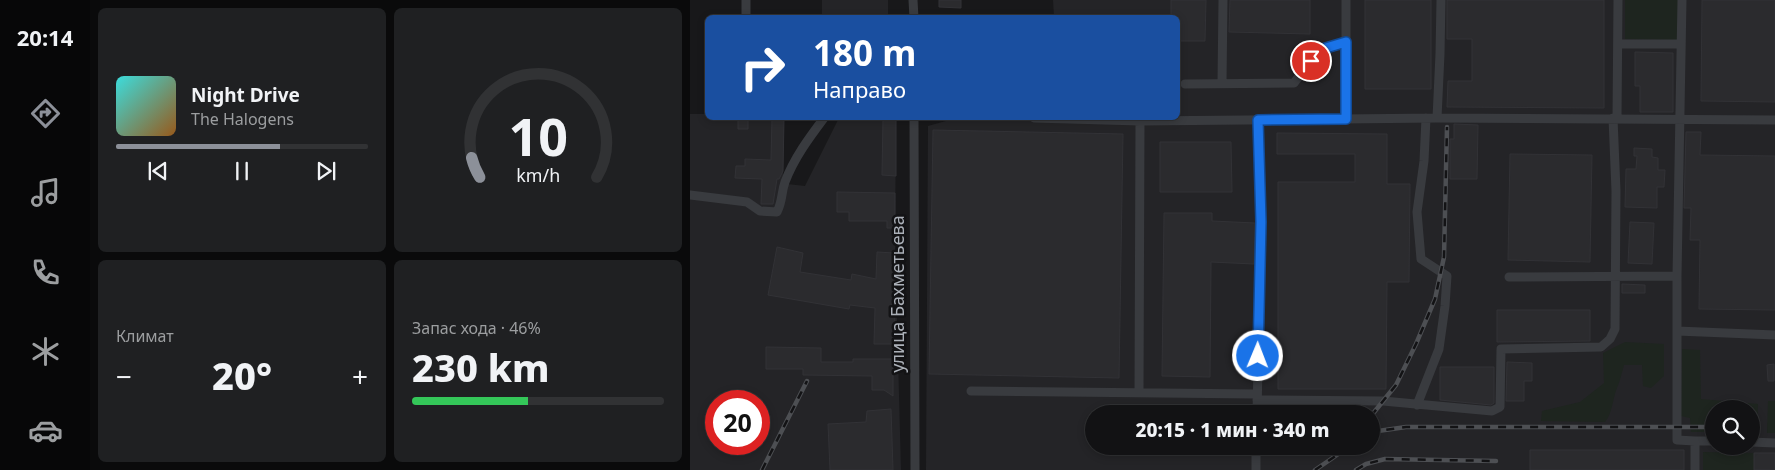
<!DOCTYPE html>
<html lang="ru">
<head>
<meta charset="utf-8">
<style>
  :root { --surface:#121214; --page:#1f2022; --text:#f1f3f6; --muted:#9c9ea0; --line:#313234; --accent:#8c9099 }
  body { margin:0; font-family:"Noto Sans",sans-serif; background:var(--page); color:var(--text); height:100vh; display:flex; flex-direction:column; font-size:19px; white-space:nowrap }
  * { box-sizing:border-box; margin:0 }
  p { font-size:16px; color:var(--muted) }
  .icon { flex:none; width:28px; height:28px; fill:none; stroke:currentColor; stroke-width:2; stroke-linecap:round; stroke-linejoin:round }
  .map { position:relative; flex:1; overflow:hidden }
  .sheet { display:flex; flex-direction:column; gap:8px; padding:8px; background:#0a0a0b; width:600px }
  .sheet>* { flex:none }
  .top-card { position:absolute; left:15px; top:15px; width:475px; height:105px; border-radius:8px; box-shadow:0 2px 8px #0003,0 0 0 1px var(--line); background:#1a4fa0; color:#fff; overflow:hidden }
  .controls { position:absolute; left:1015px; top:400px; display:grid; gap:10px }
  .controls a { display:grid; place-items:center; width:55px; height:55px; border-radius:50%; background:var(--surface); box-shadow:0 2px 8px #0003,0 0 0 1px var(--line); font-size:25px }
  .speed { position:absolute; left:15px; top:390px; display:flex; gap:10px; font-size:25px; font-weight:700; text-align:center }
  .speed>* { display:grid; place-content:center; width:65px; height:65px; border-radius:50%; background:var(--surface); box-shadow:0 2px 8px #0003,0 0 0 1px var(--line); line-height:1 }
  .speed .limit { border:8px solid #d22; background:#fff; color:#111 }
  .pin { position:absolute; display:grid; place-items:center; width:42px; height:42px; color:#fff; margin:-21px; border:2px solid #fff; border-radius:50%; box-shadow:0 1px 5px #0007 }
  .me { position:absolute; width:55px; margin:-28px; rotate:1deg; stroke-linejoin:round; filter:drop-shadow(0 0 4px #0008) }
  .turn { display:flex; align-items:center; gap:18px; height:105px; padding:0 25px; font-size:22px }
  .turn .icon { width:65px; height:65px; stroke-width:2.5 }
  .turn b { display:block; font-size:35px; line-height:42px }
  .big { font-size:38px; font-weight:800; line-height:1.1 }
  .sheet .tile { flex:1; display:flex; flex-direction:column; justify-content:center; gap:8px; min-width:0; padding:0 18px; border-radius:8px; background:var(--page) }
  .sheet .dial { align-items:center; gap:0 }
  .dial svg { height:130px; overflow:visible; fill:none; stroke:var(--line); stroke-width:7; stroke-linecap:round; text-anchor:middle }
  .dial text { fill:var(--text); stroke:none }
  .song { display:flex; align-items:center; gap:15px }
  .cover { width:60px; height:60px; border-radius:8px; background:linear-gradient(135deg,hsl(180 70% 55%),hsl(30 70% 35%)) }
  .played { height:5px; border-radius:2px; background:linear-gradient(90deg,var(--accent) 65%,var(--line) 65%) }
  .keys { display:flex; justify-content:space-around; direction:ltr }
  .heat { display:flex; justify-content:space-between; align-items:center; font-size:28px; direction:ltr }
  .charge { height:8px; border-radius:4px; background:linear-gradient(90deg,#34c759 46%,var(--line) 0) }
  .sheet .tiles { flex:1; display:grid; gap:8px; grid-template-columns:repeat(2,1fr) }
  .trip { position:absolute; left:395px; top:405px; width:295px; height:50px; border-radius:25px; background:var(--surface); box-shadow:0 2px 8px #0003,0 0 0 1px var(--line); font-weight:800; line-height:50px; text-align:center }
  main { display:flex; flex:1; min-height:0 }
  .menu { display:flex; flex-direction:column; width:90px; justify-content:space-around; align-items:center; background:#070708; color:var(--muted) }
  .menu .icon { width:35px; height:35px }
  .menu .on { color:var(--accent) }
  .menu b { font-size:22px; color:var(--text) }
  .map>svg:first-child { display:block }
  .built { fill:#242427; fill-rule:evenodd }
  .green { fill:#1e251f }
  .building { fill:#2b2b2e; stroke:#323236 }
  .lines { fill:none; stroke-linecap:round; stroke-linejoin:round }
  .minor { stroke:#393b3f; stroke-width:9 }
  .rail-casing { stroke:#4d4f53; stroke-width:4.5 }
  .rail { stroke:#131315; stroke-width:2.5; stroke-dasharray:8; stroke-linecap:butt }
  .route-casing { stroke:#114b97; stroke-width:12 }
  .route { stroke:#1a73e8; stroke-width:9 }
  .labels { text-anchor:middle; stroke-width:5; stroke-linejoin:round; paint-order:stroke }
  .street-label { font-size:18px; fill:#abb0b8; stroke:#131315 }
</style>
</head>
<body>
<main>
<nav class="menu">
<b>20:14</b>
<svg class="icon on" aria-label="directions" viewBox="0 0 24 24"><path d="M12 3l9 9-9 9-9-9zM9 14v-3h6M13 9l2 2-2 2"/></svg>
<svg class="icon" aria-label="music" viewBox="0 0 24 24"><path d="M9 18V5l10-2v13"/><circle cx="6" cy="18" r="3"/><circle cx="16" cy="16" r="3"/></svg>
<svg class="icon" aria-label="phone" viewBox="0 0 24 24"><path d="M5 4h4l2 5-3 2q2 4 5 5l2-3 5 2v4C11 20 4 13 5 4z"/></svg>
<svg class="icon" aria-label="climate" viewBox="0 0 24 24"><path d="M12 3v18M4 7l16 10M4 17L20 7"/></svg>
<svg class="icon" aria-label="car" viewBox="0 0 24 24"><path d="M5 17H2v-5l4-1 3-4h7l3 4 3 1v5h-3M9 17h6M6 11h13"/><circle cx="7" cy="17" r="2"/><circle cx="17" cy="17" r="2"/></svg>
</nav>
<section class="sheet">
<div class="tiles">
<div class="tile">
<div class="song"><i class="cover"></i><div><b>Night Drive</b><p>The Halogens</p></div></div>
<div class="played"></div>
<div class="keys"><svg class="icon" aria-label="previous" viewBox="0 0 24 24"><path d="M18 5L8 12l10 7zM5 5v14"/></svg><svg class="icon" aria-label="pause" viewBox="0 0 24 24"><path d="M8 5v14M16 5v14"/></svg><svg class="icon" aria-label="next" viewBox="0 0 24 24"><path d="M6 5l10 7-10 7zM19 5v14"/></svg></div>
</div>
<div class="tile dial"><svg viewBox="0 0 100 80">
<path d="M14 69A42 42 0 1 1 86 69"/>
<path d="M14 69A42 42 0 0 1 9 57" stroke="#8c9099"/>
<text x="50" y="56" font-size="32" font-weight="700">10</text>
<text x="50" y="72" font-size="11">km/h</text>
</svg></div>
<div class="tile"><p>Климат</p>
<div class="heat"><a>−</a><b class="big">20°</b><a>+</a></div>
</div>
<div class="tile"><p>Запас хода · 46%</p><b class="big">230 km</b><div class="charge"></div></div>
</div>
</section>
<div class="map">
<svg width="1085" height="470" viewBox="0 0 1085 470">
  <rect width="100%" height="100%" fill="#18181a"/>
  <path class="built" d="M132 0H198V17H132Z
    M363 0H1085V470H236L238 126 256 121V118H488V18L364 17ZM1024 409H1061V446H1024ZM404 414H681V446H404Z
    M0 114H17L18 118H94L93 179 97 184 115 186 149 118H206L205 243 211 470H0ZM26 401H69V444H26Z"/>
  <path class="green" d="M935 0H988V40L935 39Z
    M935 342 974 344V376L961 388 953 386 952 365H934C932 373 930 380 927 388 922 400 923 412 915 422L851 421 852 411 890 402 914 383 913 353Z
    M992 349 1010 350 1011 399 1068 404 1067 433H1061V409H1024V432H1001L1000 418 991 416Z
    M1078 401H1085V433H1077Z
    M1013 452 1064 453V470H1013Z"/>
  <path class="building" d="M249 0H271V8L249 7Z
    M481 0H516L515 41H488V18H481Z
    M540 0H620V34L539 32Z
    M675 0H741V89H675Z
    M757 0H914V108L757 107 758 81H782V39H757Z
    M1012 0H1085V102L1011 101Z
    M945 52 983 53V112H950V86H945Z
    M48 118H58V129H48Z
    M82 118H94L93 171 89 179H87L83 204H71L72 179 45 178 46 166H55V159L81 160Z
    M193 118H206V176L192 175Z
    M764 124 788 125 787 179H760V139H764Z
    M243 130 433 134 429 378 239 374Z
    M996 132H1011L1010 155 1085 156V310L1009 309 1010 240H1000L1001 208H994Z
    M587 133 697 134V184H720L719 282H697L696 389H588V182H665V154H587Z
    M470 142H541L542 192H470Z
    M944 148 962 149V157L968 158V170H975L974 187H967V208L935 207 936 169H946L947 156H944Z
    M820 154 902 155 900 262 818 260Z
    M147 192 205 193V228H197V221H159V212H147Z
    M474 213H522V221L565 223 564 264 521 262 520 377 472 376Z
    M940 222 964 223 962 264 938 263Z
    M87 247 113 253 110 272 161 280 162 274 186 279 187 252 204 253 205 344H184L185 308 160 305 159 309 78 295Z
    M932 284 955 285V293H932Z
    M807 310H900V341L807 342Z
    M76 347 131 348V362H163V359H203V396L194 390H182V376L113 375V369H76Z
    M817 362 842 363V381H834V401H816Z
    M1084 364V381H1078L1077 365Z
    M750 367H804V403L801 405 750 400Z
    M201 409 203 470H140L138 424 176 422 177 411Z
    M840 450H994V470H840Z
    M1064 453H1085V470H1064Z"/>
  <g class="lines">
    <path class="minor" d="M56 0V18
      M223 0 224 18
      M992 0 987 276V440L1005 441V470
      M928 44H991
      M532 83 533 0
      M495 84 604 83 629 50 656 42
      M224 118 225 470
      M344 118 450 121 747 118 1085 120
      M747 118 750 54 751 0
      M927 118 928 0
      M656 119V0
      M0 195 57 202 70 211 87 212C93 200 91 193 95 182 104 158 119 138 134 118
      M819 277 987 276
      M987 331 1085 335
      M281 391 567 394
      M449 393 450 121
      M567 400 693 401 802 411 810 407 811 349 911 347 920 339 925 329 926 191 923 118
      M727 405 749 349 755 306 757 276 731 259 727 212 734 161 736 118
      M567 414 571 222 568 120
      M1005 441H1024
      M1061 442 1085 443
      M566 470V446"/>
    <defs>
      <path id="rail" d="M681 416 706 385 726 344 745 299 754 257 757 127
        M681 434 688 431 716 427H1018
        M72 470 117 381
        M625 470 660 446
        M666 470 676 464 695 459 806 461"/>
    </defs>
    <use href="#rail" class="rail-casing"/>
    <use href="#rail" class="rail"/>
  </g>
  <g class="lines">
    <defs>
      <path id="route" d="M568 356 571 222 568 120 656 119V42L629 50 621 61"/>
    </defs>
    <use href="#route" class="route-casing"/>
    <use href="#route" class="route"/>
  </g>
  <g class="labels">
    <g class="street-label">
      <text transform="translate(208 294) rotate(-90)" y="6">улица Бахметьева</text>
    </g>
  </g>
</svg>
<div class="controls">
<a><svg class="icon" aria-label="search" viewBox="0 0 24 24"><circle cx="10" cy="10" r="6"/><path d="M15 15l6 6"/></svg></a>
</div>
<div class="speed"><div class="limit">20</div></div>
<div class="pin" style="left:621px;top:61px;background:#d93025"><svg class="icon" aria-label="arrive" viewBox="0 0 24 24"><path d="M6 21V4h12l-3 4 3 4H6"/></svg></div>
<svg class="me" style="left:568px;top:356px" viewBox="-20 -20 40 40"><circle r="17" fill="#1a73e8" stroke="#fff" stroke-width="3"/><path d="M0-11L8 9 0 5-8 9z" fill="#fff"/></svg>
<div class="trip">20:15 · 1 мин · 340 m</div>
<div class="top-card">
<div class="turn"><svg class="icon" aria-label="right" viewBox="0 0 24 24"><path d="M7 20v-9h11M14 6l5 5-5 5"/></svg><div><b>180 m</b>Направо</div></div>
</div>
</div>
</main>
</body>
</html>
